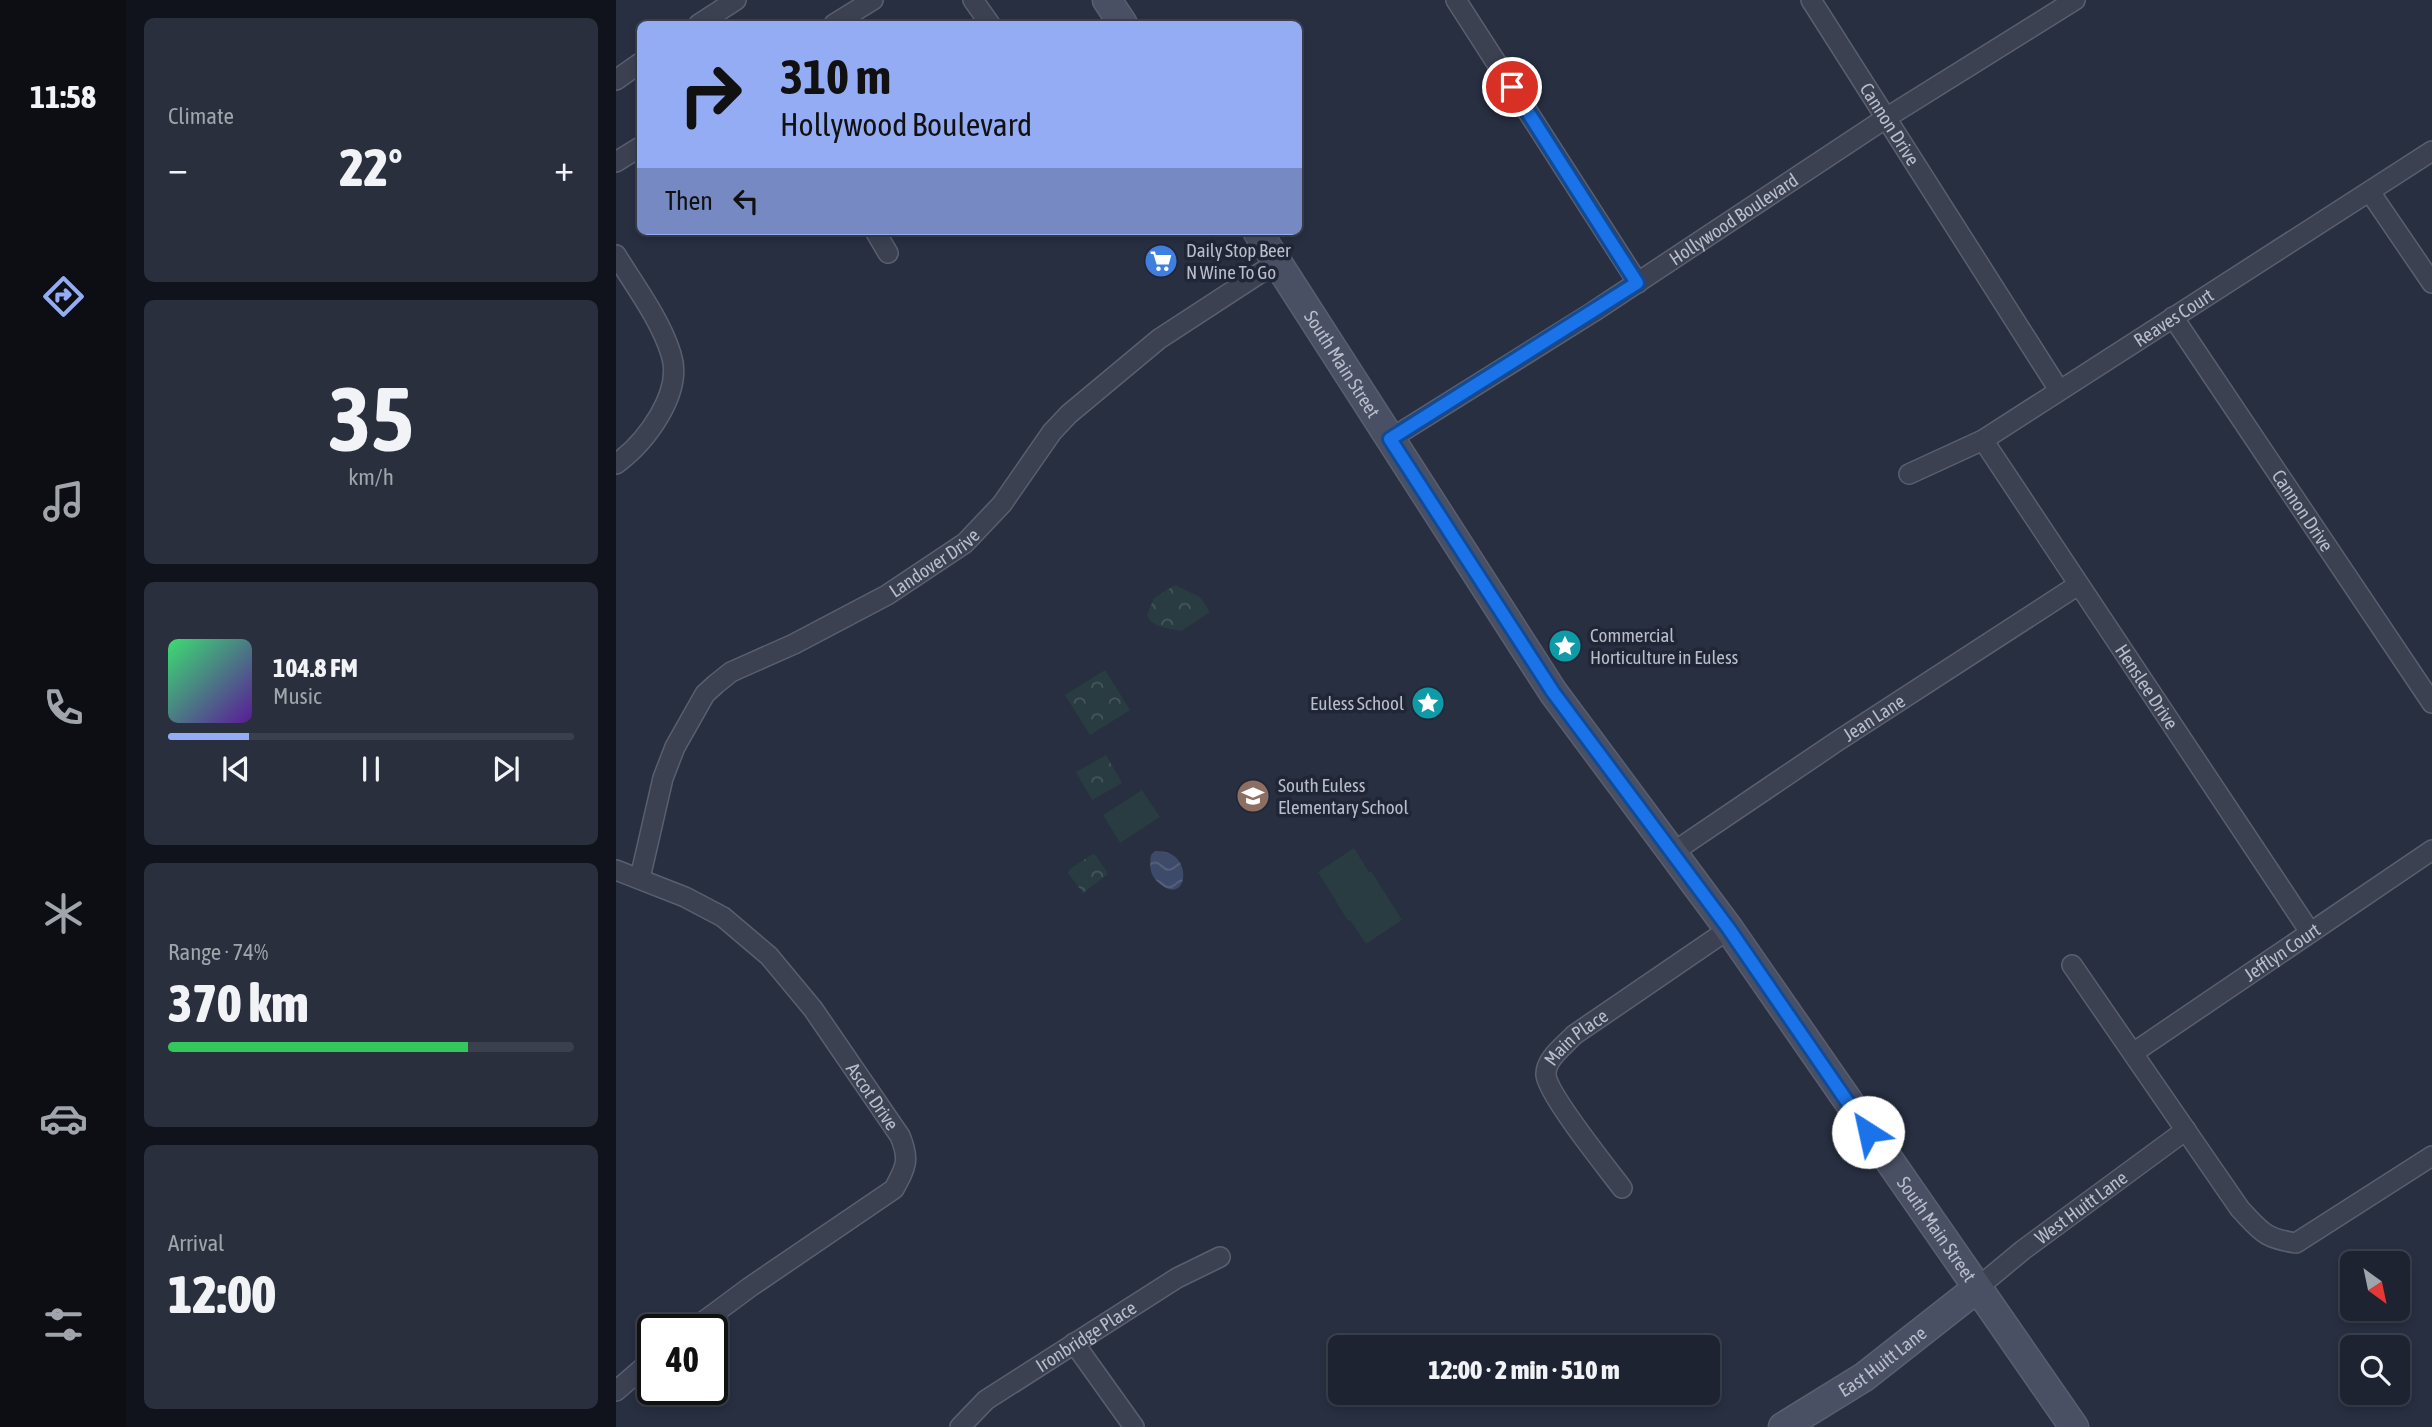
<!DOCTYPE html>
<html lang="en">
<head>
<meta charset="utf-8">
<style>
  :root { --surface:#1d2331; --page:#2a2f3d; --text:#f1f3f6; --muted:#a0a4ab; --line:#3b404d; --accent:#94acf4 }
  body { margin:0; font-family:"Asap Condensed",sans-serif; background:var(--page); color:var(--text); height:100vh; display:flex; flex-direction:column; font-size:26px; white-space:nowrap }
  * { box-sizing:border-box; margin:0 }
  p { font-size:23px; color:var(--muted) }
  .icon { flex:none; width:38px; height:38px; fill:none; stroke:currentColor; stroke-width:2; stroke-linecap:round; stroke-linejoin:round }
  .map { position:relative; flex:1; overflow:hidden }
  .panel { display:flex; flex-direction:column; gap:18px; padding:18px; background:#10131b; width:490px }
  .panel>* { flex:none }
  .banner { position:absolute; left:21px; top:21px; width:665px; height:214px; border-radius:10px; box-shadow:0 4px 10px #0003,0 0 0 2px var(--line); background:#94acf4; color:#111; overflow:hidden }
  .needle { width:46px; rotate:147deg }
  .buttons { position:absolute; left:1724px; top:1251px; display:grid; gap:14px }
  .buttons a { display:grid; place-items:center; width:70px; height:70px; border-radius:10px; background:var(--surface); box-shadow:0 4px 10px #0003,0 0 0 2px var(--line); font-size:35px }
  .speed { position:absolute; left:21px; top:1314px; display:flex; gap:14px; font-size:35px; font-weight:700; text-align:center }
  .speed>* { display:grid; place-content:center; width:91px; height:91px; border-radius:50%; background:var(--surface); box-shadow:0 4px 10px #0003,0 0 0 2px var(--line); line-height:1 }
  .speed .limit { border:4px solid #111; border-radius:10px; background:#fff; color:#111 }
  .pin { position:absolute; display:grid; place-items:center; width:60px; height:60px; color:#fff; margin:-30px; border:4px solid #fff; border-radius:50%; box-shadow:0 2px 7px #0007 }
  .me { position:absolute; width:77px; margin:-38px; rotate:325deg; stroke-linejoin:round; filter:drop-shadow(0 0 5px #0008) }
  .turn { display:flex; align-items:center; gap:24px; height:147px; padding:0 28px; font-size:32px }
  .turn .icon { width:91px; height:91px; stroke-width:2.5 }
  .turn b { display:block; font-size:49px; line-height:60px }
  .then { display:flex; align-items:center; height:66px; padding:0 28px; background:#0003; gap:14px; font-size:26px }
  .big { font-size:52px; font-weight:800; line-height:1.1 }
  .panel .widget { flex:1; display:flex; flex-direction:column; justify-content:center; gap:10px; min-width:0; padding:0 24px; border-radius:10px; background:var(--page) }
  .panel .dial { align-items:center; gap:0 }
  .dial b { font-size:91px; line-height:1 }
  .song { display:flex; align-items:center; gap:21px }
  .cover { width:84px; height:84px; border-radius:10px; background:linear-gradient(135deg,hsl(140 70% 55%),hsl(270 70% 35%)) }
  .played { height:7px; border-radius:4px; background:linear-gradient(90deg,var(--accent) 20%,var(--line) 20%) }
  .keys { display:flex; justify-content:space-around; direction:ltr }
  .heat { display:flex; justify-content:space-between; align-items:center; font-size:38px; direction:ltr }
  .charge { height:10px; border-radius:5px; background:linear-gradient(90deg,#34c759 74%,var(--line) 0) }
  .trip { position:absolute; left:712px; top:1335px; width:392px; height:70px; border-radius:10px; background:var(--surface); box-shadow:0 4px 10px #0003,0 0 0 2px var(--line); font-weight:800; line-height:70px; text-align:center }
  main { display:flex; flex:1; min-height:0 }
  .tab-bar { display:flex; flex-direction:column; width:126px; justify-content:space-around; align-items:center; background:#0c0e14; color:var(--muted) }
  .tab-bar .icon { width:49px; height:49px }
  .tab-bar .current { color:var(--accent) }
  .tab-bar b { font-size:32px; color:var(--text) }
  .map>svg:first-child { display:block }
  .park { fill:url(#park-crowns) }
  .pitch { fill:#293c42 }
  .water { fill:url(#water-waves) }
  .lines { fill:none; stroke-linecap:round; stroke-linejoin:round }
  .street-casing { stroke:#595f6e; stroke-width:22 }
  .secondary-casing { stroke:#595f6e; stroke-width:31 }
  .street { stroke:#3b4151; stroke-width:19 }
  .secondary { stroke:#4a5063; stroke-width:28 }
  .route-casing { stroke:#114b97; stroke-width:18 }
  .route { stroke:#1a73e8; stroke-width:12 }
  .labels { text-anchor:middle; stroke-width:7; stroke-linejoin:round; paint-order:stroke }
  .street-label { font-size:19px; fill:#b8bdcb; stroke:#202636 }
  .poi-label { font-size:19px; fill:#b8bdcb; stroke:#202636; text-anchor:start }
</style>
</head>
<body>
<main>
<nav class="tab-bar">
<b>11:58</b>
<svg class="icon current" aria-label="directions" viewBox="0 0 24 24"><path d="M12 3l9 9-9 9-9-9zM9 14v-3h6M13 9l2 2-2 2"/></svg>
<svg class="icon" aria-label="music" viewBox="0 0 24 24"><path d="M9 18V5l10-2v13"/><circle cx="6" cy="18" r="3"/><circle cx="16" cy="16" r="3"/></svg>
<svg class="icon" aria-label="phone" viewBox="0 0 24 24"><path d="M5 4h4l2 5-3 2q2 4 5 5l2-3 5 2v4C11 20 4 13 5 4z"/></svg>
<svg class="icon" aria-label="climate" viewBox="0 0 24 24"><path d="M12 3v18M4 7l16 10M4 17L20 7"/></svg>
<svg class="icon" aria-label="car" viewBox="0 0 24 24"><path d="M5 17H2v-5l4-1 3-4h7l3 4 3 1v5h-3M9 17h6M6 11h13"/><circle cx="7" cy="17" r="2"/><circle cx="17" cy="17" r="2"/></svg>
<svg class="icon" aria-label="filters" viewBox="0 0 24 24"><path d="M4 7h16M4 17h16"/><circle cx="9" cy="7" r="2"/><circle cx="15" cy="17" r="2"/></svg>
</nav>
<section class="panel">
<div class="widget"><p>Climate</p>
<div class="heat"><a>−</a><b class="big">22°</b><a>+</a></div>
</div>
<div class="widget dial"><b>35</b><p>km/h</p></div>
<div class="widget">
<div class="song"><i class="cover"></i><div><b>104.8 FM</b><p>Music</p></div></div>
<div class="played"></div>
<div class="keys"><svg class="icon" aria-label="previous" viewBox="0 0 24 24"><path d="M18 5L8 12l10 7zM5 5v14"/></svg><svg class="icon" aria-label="pause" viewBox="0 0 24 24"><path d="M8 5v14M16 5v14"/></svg><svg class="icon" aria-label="next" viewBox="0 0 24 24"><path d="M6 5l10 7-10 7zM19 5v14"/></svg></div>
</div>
<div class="widget"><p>Range · 74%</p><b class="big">370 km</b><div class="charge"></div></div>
<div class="widget"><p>Arrival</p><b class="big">12:00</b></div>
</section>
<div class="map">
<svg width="1816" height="1427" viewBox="0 0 1816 1427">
  <defs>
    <pattern id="park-crowns" width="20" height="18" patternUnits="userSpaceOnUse" patternTransform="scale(1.75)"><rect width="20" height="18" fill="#293c42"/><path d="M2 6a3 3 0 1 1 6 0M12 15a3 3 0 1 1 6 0" fill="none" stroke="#46565c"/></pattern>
    <pattern id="water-waves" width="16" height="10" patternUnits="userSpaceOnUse" patternTransform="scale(1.75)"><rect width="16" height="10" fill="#3e4a69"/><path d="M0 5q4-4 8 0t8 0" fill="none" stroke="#58627d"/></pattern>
  </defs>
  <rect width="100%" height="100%" fill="#272f41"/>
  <path class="park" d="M559 585 584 597 594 612 565 631C553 628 535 628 531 615L538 598Z
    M489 670 514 710 474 735 449 695Z
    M490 755 506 783 476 800 460 772Z
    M477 854 481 857 492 874 467 893 452 873 455 868Z"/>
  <path class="pitch" d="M526 790 544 817 504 843 487 815Z
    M738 848 753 872 755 871 786 920 750 944 734 920 732 921 702 872Z"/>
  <path class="water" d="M539 851C579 848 573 908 544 884 534 876 533 867 535 855Z"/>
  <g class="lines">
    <defs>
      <g id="street">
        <path d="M357 0 374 24"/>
        <path d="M840 0 1022 283"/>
        <path id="s1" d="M1195 0 1443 390"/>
        <path d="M83 24 120 0"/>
        <path d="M218 24 257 0"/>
        <path d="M0 80 24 63"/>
        <path d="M0 162 24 147"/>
        <path d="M1754 192 1816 283"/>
        <path d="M259 231 272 253"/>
        <path d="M0 255C19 286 44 319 55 354 68 393 29 443 0 464"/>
        <path id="s2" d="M1557 317 1816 703"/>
        <path id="s3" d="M774 439 977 312 1270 118 1459 0"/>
        <path id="s4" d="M1367 440 1694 932"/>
        <path id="s5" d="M1293 474 1367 440 1816 151"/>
        <path id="s6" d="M1056 853 1220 742 1462 585"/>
        <path id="s7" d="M0 870 69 897 107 917 153 956 197 1009 284 1136C294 1160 290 1167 278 1189L134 1287 76 1330"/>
        <path id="s8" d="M24 878 47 778 59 747 89 694 100 684 115 672 178 644 271 595 349 543 386 504 436 432 453 414 543 339 661 262"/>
        <path d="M1456 965 1624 1209C1646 1232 1648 1238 1680 1243L1816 1156"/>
        <path id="s9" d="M1517 1053 1816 850"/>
        <path id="s10" d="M1006 1188C991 1168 932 1095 930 1075 929 1059 949 1045 958 1035L1113 929"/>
        <path id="s11" d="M1360 1289 1407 1250 1570 1130"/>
        <path d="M458 1343 518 1427"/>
        <path d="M0 1391 37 1359"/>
        <path id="s12" d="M344 1427 370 1400 561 1278 604 1257"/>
      </g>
      <g id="secondary">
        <path d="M491 0 507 24"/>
        <path id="s13" d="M641 231 937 692 1113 929 1458 1427"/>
        <path id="s14" d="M1167 1427 1248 1377 1360 1289"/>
      </g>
    </defs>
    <use href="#street" class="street-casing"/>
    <use href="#secondary" class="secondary-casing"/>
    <use href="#street" class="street"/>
    <use href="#secondary" class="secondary"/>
  </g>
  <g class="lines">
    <defs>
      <path id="route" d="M896 87 1021 283 774 439 937 692 1113 929 1252 1132"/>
    </defs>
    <use href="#route" class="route-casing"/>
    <use href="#route" class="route"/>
  </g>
  <defs>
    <symbol id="supermarket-disc" viewBox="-11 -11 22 22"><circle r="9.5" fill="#3f7fe0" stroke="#202636"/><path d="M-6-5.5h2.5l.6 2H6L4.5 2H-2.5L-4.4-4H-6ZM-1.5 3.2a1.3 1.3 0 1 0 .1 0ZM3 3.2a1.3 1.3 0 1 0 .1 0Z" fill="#fff"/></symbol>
    <symbol id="sight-disc" viewBox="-11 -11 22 22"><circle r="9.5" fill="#0f9aa8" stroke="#202636"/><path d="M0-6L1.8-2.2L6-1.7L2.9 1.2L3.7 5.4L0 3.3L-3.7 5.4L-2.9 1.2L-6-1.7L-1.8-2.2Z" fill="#fff"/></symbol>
    <symbol id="school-disc" viewBox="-11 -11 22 22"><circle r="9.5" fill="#8d6e63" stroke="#202636"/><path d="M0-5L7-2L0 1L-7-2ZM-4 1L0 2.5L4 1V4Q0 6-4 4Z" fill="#fff"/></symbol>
  </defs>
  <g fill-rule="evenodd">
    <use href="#supermarket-disc" x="526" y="242" width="38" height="38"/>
    <use href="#sight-disc" x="930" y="627" width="38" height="38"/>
    <use href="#sight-disc" x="793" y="684" width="38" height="38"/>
    <use href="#school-disc" x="618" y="777" width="38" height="38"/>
  </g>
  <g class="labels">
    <g class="street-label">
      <text dy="7" stroke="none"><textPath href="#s1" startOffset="147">Cannon Drive</textPath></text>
      <text dy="7" stroke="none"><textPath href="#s3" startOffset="408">Hollywood Boulevard</textPath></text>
      <text dy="7" stroke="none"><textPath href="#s5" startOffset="308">Reaves Court</textPath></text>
      <text dy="7" stroke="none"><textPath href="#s13" startOffset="158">South Main Street</textPath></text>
      <text dy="7" stroke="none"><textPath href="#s2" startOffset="233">Cannon Drive</textPath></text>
      <text dy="7" stroke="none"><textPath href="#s8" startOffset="462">Landover Drive</textPath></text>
      <text dy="7" stroke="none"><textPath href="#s4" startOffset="296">Henslee Drive</textPath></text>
      <text dy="7" stroke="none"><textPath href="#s6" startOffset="243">Jean Lane</textPath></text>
      <text dy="7" stroke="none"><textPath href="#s9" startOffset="180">Jefflyn Court</textPath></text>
      <text dy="7" stroke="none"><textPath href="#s10" startOffset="187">Main Place</textPath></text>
      <text dy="7" stroke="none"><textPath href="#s7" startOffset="352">Ascot Drive</textPath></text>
      <text dy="7" stroke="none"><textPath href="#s11" startOffset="133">West Huitt Lane</textPath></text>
      <text dy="7" stroke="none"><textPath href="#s13" startOffset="1208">South Main Street</textPath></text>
      <text dy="7" stroke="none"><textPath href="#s12" startOffset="156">Ironbridge Place</textPath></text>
      <text dy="7" stroke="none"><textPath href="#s14" startOffset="119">East Huitt Lane</textPath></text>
    </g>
    <g class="poi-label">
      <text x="570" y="257">Daily Stop Beer<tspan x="570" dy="22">N Wine To Go</tspan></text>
      <text x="974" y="642">Commercial<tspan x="974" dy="22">Horticulture in Euless</tspan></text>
      <text x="788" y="710" text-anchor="end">Euless School</text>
      <text x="662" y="792">South Euless<tspan x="662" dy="22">Elementary School</tspan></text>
    </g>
  </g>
</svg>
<div class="buttons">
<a><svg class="needle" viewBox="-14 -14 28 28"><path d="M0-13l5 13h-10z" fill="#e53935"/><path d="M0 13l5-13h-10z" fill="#a0a4ab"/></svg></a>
<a><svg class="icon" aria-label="search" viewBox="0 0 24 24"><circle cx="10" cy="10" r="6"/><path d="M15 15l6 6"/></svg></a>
</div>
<div class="speed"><div class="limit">40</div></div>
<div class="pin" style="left:896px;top:87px;background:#d93025"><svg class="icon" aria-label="arrive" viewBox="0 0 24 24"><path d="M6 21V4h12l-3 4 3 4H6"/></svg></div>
<svg class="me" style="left:1252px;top:1132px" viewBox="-20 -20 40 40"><circle r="19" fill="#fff"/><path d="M0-13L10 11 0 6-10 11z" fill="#1a73e8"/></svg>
<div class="trip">12:00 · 2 min · 510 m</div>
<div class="banner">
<div class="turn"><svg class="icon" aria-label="right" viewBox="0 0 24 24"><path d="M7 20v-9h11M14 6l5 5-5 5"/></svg><div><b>310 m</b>Hollywood Boulevard</div></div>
<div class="then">Then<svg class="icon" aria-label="left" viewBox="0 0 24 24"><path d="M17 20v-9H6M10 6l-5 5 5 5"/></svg></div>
</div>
</div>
</main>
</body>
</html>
